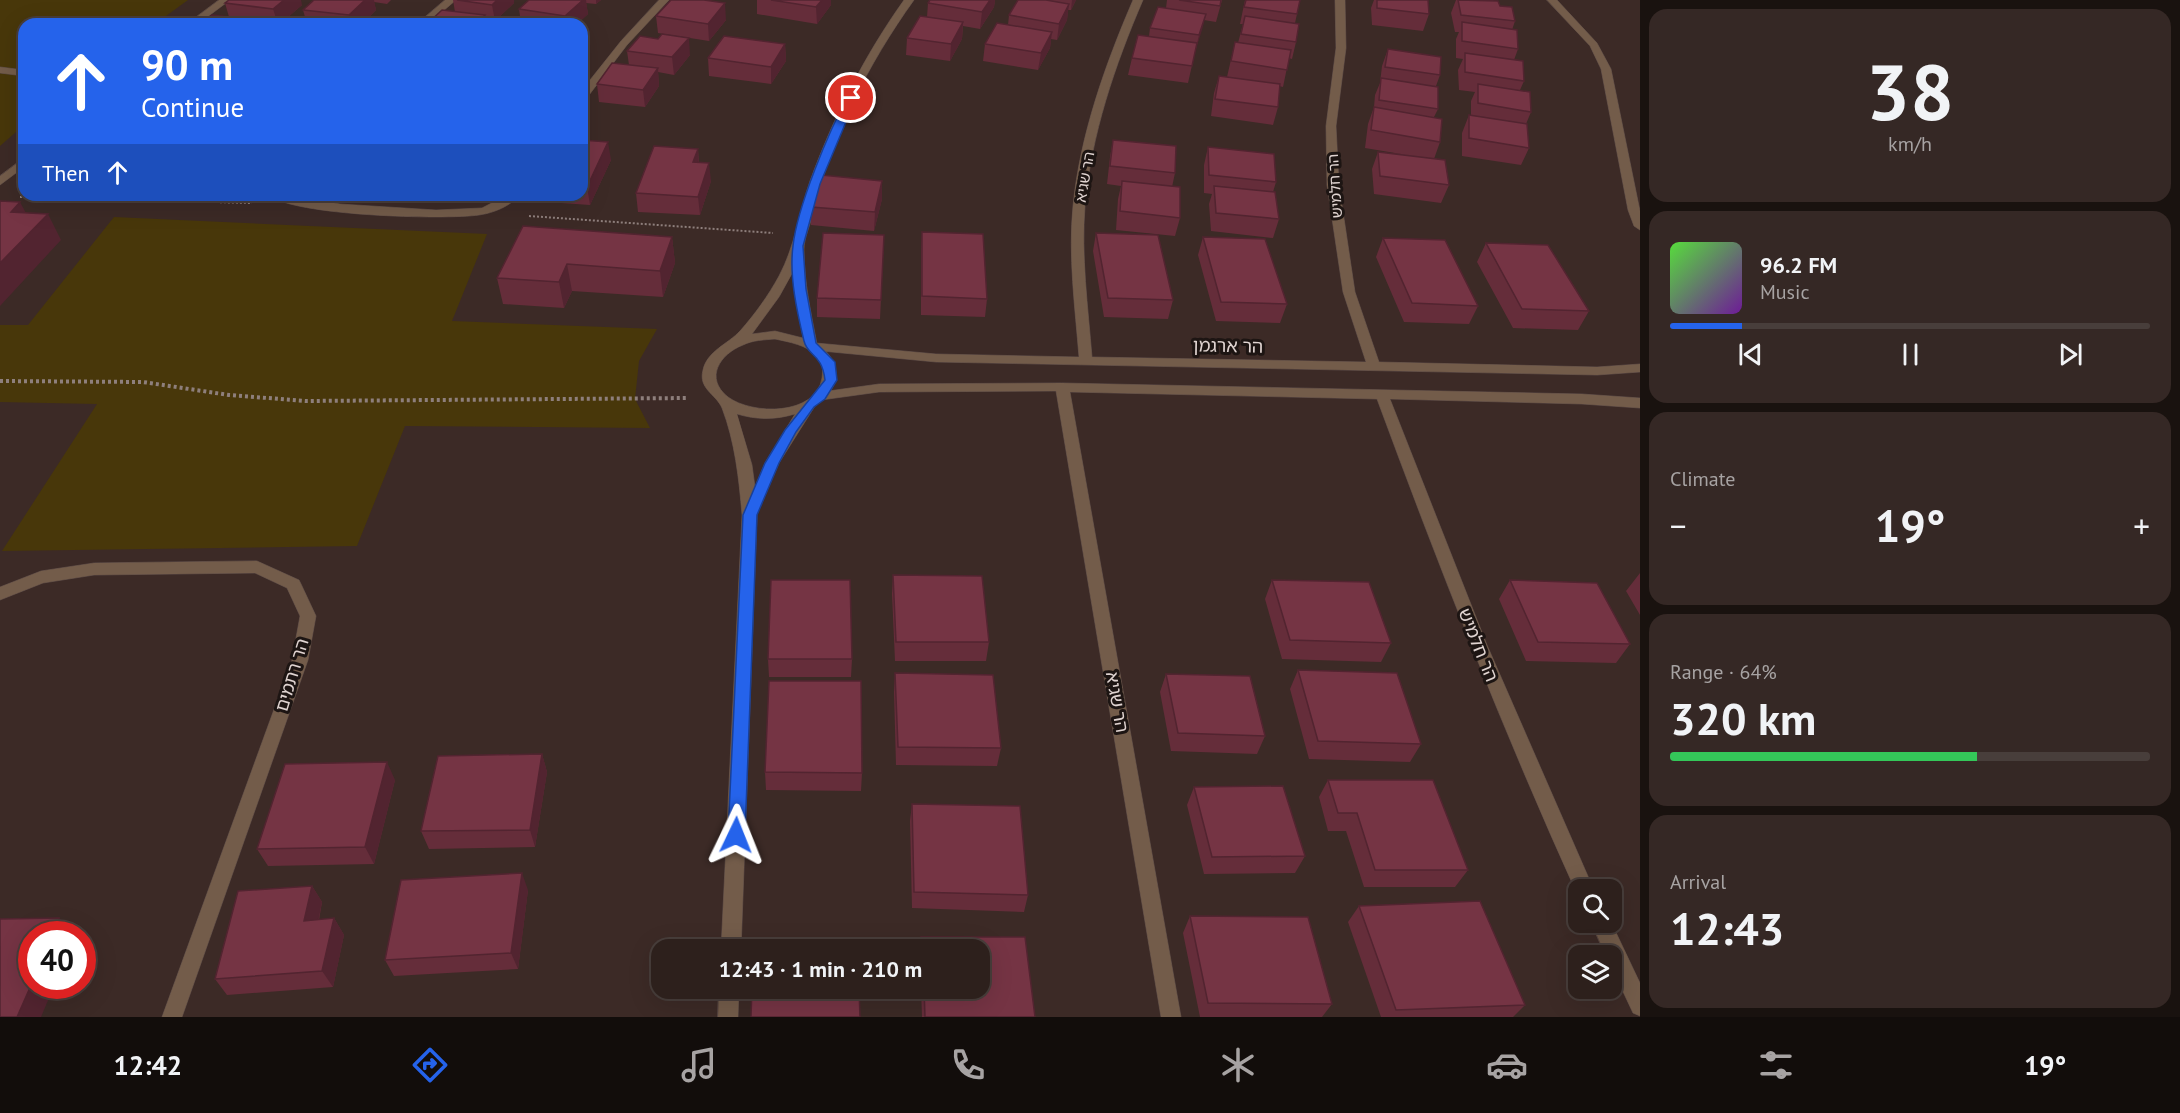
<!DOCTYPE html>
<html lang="en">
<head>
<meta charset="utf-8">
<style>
  :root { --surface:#2d201c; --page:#352825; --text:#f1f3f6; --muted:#a7a3a3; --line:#483e3b; --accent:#2563eb }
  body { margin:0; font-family:"PT Sans","Noto Sans Hebrew",sans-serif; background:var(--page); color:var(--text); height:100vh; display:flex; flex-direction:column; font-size:22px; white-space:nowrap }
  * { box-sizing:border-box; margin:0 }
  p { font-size:20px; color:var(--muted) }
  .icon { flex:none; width:33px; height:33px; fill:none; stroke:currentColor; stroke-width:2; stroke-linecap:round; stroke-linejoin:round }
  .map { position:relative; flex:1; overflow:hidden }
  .sheet { display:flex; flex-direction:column; gap:9px; padding:9px; background:#19120f; width:540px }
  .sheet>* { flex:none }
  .hud { position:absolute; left:18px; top:18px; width:570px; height:183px; border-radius:18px; box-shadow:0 6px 24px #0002,0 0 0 2px var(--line); background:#2563eb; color:#fff; overflow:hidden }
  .buttons { position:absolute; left:1568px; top:879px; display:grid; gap:12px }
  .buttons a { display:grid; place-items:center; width:54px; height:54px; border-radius:12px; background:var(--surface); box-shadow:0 6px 24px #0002,0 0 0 2px var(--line); font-size:30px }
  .speed { position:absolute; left:18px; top:921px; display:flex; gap:12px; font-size:30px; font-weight:700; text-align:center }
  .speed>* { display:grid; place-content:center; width:78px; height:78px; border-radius:50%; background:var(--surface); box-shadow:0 6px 24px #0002,0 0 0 2px var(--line); line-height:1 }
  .speed .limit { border:9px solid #d22; background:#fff; color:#111 }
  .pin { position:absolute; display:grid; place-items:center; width:51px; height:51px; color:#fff; margin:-26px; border:3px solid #fff; border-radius:50%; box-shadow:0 2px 6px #0007 }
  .me { position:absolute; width:66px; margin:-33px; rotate:2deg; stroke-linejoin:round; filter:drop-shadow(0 0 4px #0008) }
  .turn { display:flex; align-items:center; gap:21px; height:126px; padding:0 24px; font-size:27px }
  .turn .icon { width:78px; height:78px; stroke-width:2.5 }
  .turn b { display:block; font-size:42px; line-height:51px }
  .then { display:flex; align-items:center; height:57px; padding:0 24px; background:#0003; gap:12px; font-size:22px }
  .big { font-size:45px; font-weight:600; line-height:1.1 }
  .sheet .tile { flex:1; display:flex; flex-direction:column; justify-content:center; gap:9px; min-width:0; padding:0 21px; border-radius:18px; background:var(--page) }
  .sheet .dial { align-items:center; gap:0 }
  .dial b { font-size:78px; line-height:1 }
  .song { display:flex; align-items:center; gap:18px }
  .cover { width:72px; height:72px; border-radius:9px; background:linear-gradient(135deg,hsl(110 70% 55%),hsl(280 70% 35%)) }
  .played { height:6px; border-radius:3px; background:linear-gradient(90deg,var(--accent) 15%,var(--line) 15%) }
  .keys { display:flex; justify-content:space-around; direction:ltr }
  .heat { display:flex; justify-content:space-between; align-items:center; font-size:33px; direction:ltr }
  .charge { height:9px; border-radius:4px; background:linear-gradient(90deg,#34c759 64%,var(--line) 0) }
  .trip { position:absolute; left:651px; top:939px; width:339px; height:60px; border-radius:18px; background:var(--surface); box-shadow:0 6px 24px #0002,0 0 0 2px var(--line); font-weight:600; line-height:60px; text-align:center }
  .dock { display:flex; height:96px; justify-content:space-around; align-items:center; background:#120d0b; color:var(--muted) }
  .dock .icon { width:42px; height:42px }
  .dock .active { color:var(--accent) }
  .dock b { font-size:27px; color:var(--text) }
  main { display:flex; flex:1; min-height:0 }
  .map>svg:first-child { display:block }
  .green { fill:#48370a }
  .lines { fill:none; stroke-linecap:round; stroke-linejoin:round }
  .minor-casing { stroke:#5a4945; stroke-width:1 }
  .tertiary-casing { stroke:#5a4945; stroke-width:1 }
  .path-far1 { stroke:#8e7f7c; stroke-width:2; stroke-dasharray:2 2; stroke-linecap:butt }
  .path { stroke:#8e7f7c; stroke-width:4; stroke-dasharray:3 3; stroke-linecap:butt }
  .minor { fill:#735c4a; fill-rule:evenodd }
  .tertiary { fill:#735c4a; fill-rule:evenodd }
  .wall { fill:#652d3a }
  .shaded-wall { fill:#522430 }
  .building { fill:#753444; stroke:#522430; stroke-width:1.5 }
  .route { fill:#2563eb; stroke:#184099; stroke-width:1.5 }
  .labels { text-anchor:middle; stroke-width:6; stroke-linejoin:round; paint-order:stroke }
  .far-street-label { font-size:15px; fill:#e0d4d1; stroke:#1d1513 }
  .street-label { font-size:18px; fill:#e0d4d1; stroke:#1d1513 }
</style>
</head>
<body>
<main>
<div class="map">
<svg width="1640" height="1017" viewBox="0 0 1640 1017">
  <rect width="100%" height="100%" fill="#3c2a26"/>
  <path class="green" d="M0 0H188L155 24H24V125L0 146Z
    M114 217 487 234 452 321 657 329 639 361 635 399 650 428 405 426 357 546 2 551 97 404 0 402V325H28Z"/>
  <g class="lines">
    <defs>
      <path id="minor" d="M219 0H230L198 24H187Z
        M445 0H456L428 24H417Z
        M659 0H669L627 45 586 99 582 100V90L621 41Z
        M1133 0H1143C1115 65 1091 135 1085 206 1081 256 1088 307 1092 357L1366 362 1343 292 1327 185 1326 126 1336 48 1335 0H1345L1346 48 1336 126 1339 185 1355 292 1379 362 1597 367 1640 364V372L1597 375 936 362 811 350 809 347 816 343 936 354 1079 357C1075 307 1068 256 1073 206 1080 135 1105 65 1133 0Z
        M1547 0H1557L1597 43 1611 69 1640 211V230L1634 226 1628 210 1601 69 1590 46Z
        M0 67 24 70V76L0 73Z
        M24 158V167L0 185V176Z
        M269 195H285L340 204 436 210 482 208 507 195H520C510 206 494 213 479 215 445 220 292 216 269 195Z
        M1062 383 1582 394 1640 398V408L1582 404 1390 399 1487 645 1594 890H1578V896C1504 733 1439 567 1377 399L1070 392 1181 1017H1161L1056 391 879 392 821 400 814 396 821 392 879 384Z
        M257 561 299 580 301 584 316 616 308 660 182 1017H162L292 660 300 616 287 588 255 573 94 575 43 583 0 600V587L41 571 94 563Z
        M1591 922H1611L1640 983V1016L1633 1013 1611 966V956H1606Z"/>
      <path id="tertiary" d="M904 0H914C868 64 831 137 813 214 810 225 804 239 804 249 804 282 811 313 817 344 844 362 841 389 815 406L779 463 757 514 741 950H721L742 515C739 479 735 442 722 408 716 394 698 389 703 370 707 351 728 344 740 331 755 314 768 296 779 276 795 246 799 213 810 181 834 116 864 56 904 0ZM793 272 803 338 775 331 752 334 779 297ZM775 339C789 342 807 345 817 356 823 362 823 370 822 378 816 416 752 415 728 397 704 378 720 354 743 345 753 340 764 340 775 339ZM737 414C757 420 775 420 795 414L765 463 755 487 752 465Z
        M719 988H739L738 1017H718Z"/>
    </defs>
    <use href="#minor" class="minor-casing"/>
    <use href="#tertiary" class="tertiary-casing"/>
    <path class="path-far1" d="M20 197 252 203
      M529 216 773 233"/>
    <path class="path" d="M0 381 143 382 229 395 306 401 688 398"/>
    <use href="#minor" class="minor"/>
    <use href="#tertiary" class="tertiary"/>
  </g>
  <path class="wall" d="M314 0H391L387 4 374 2 376 10 362 24H307L303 10Z
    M453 0H514V3L495 21 485 20 486 24 455 12Z
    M529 0H601L596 4 586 3 588 14 577 24H505L521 23 519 9Z
    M757 0H831V5L817 24 757 14Z
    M930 0H995L994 7 980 29 963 26 962 39 950 61 906 55 907 38 927 17 928 3Z
    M1018 0H1076L1071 10H1068L1067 20 1057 40 1051 39 1050 48 1038 70 983 61 985 44 1008 25 1009 15Z
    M1167 0H1222L1216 22 1204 20 1195 52 1188 83 1128 75 1132 58 1149 36 1150 28 1166 8Z
    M1245 0 1297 14 1295 23 1296 42 1292 59 1289 58 1283 87 1279 86 1278 107 1273 125 1211 116 1214 93 1219 76 1227 77 1235 42 1238 43 1243 24H1240Z
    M1374 0H1428L1429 14 1423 31 1372 25 1371 8Z
    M1456 0H1493L1515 21 1512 30 1518 49 1514 60 1524 81 1520 90 1531 112 1526 124 1529 148 1521 165 1462 156V133L1469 115 1471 116V101L1475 92 1459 90 1458 70 1463 59 1456 58V39L1459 32H1455L1451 13Z
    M225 3 302 5 280 24H200L229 17Z
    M656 16 726 20 709 41 658 33Z
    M785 44 786 61 771 84 709 76 708 58Z
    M1388 49 1440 75 1436 86 1438 109 1434 117 1440 142 1434 159 1449 185 1441 203 1374 194 1372 169 1378 152 1401 154 1365 148 1368 124 1374 107 1375 95 1380 83 1382 66Z
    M627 51 690 55 674 75 658 72 659 86 645 107 599 102 597 84 629 65Z
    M582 140 611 160 590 205 546 202 545 195H582Z
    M1113 140 1175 173 1172 187 1180 218 1175 236 1116 230 1118 199 1121 186 1107 184 1110 157Z
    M1208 147 1276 182 1273 192 1279 219 1273 238 1211 231 1209 204 1212 194 1204 193V165Z
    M698 149 699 163 711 181 700 215 638 212 636 193Z
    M882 181V199L874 231 811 225V207Z
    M922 232 987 299 985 317 921 315V250Z
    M1096 233 1173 300 1168 319 1104 317 1093 251Z
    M884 235 880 319 817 317V298Z
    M672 237 675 263 663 297 572 291 564 308 503 304 497 278Z
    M1203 237 1287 304 1280 323 1216 321 1198 255Z
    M1383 238 1478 306 1469 324 1404 322 1376 257Z
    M1486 243 1589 311 1578 330 1513 328 1477 262Z
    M1640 573V615L1626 591Z
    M893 575 989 642 986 661H895L892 594Z
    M1272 580 1391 643 1381 662 1282 659 1265 599Z
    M1510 580 1630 644 1616 663 1526 661 1499 599Z
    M768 659H852L851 677H769Z
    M1298 670 1421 744 1410 762 1309 759 1290 689Z
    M895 673 1001 748 997 766 896 765 894 692Z
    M1166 674 1265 736 1257 754 1171 751 1160 692Z
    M542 754 547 772 535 847 429 849 421 831Z
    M765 772 862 773 861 791 766 790Z
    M395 780 374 864 268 866 257 849Z
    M1328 780 1468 870 1455 887H1364L1346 831H1328L1319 797Z
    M1194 787 1305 856 1295 873 1204 874 1187 805Z
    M912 804 1028 895 1024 912 912 908 910 821Z
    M312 886 322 902 319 920 334 918 344 935 333 987 227 995 215 979Z
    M528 890 518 969 394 976 385 960Z
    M1359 906 1525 1005 1513 1017H1381L1348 922Z
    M1190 916 1332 1004 1322 1017H1200L1183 933Z
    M921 937H1025L1035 1017H922L921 988H980V950H920Z"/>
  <path class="shaded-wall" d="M284 0H301L302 5 280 24H278L273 9Z
    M365 0H374L376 10 362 24H352L349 15Z
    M497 0H514V3L495 21 492 5Z
    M583 0H586L588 14 577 24H566L565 16Z
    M596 0H601L596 4Z
    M822 0H831V5L817 24 816 7Z
    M990 0H995L994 7 980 29 982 12Z
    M1072 0H1076L1071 10Z
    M725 3 726 20 709 41 708 24Z
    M1069 4 1067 20 1057 40 1059 24Z
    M1206 14 1202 30 1195 52 1199 35Z
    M485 15 486 24H476Z
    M963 22 962 39 950 61 951 44Z
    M1052 32 1050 48 1038 70 1041 53Z
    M689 38 690 55 674 75 672 57Z
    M785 44 786 61 771 84V67Z
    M658 68 659 86 645 107 643 90Z
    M608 142 611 160 590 205 587 187Z
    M698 149 699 167 693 162Z
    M709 163 711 181 700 215 698 197Z
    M882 181V199L874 231 875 212Z
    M20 202 34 228 48 214 61 240 0 306V263L11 212Z
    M672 237 675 263 663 297 660 271Z
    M567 264 572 291 564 308 559 282Z
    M542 754 547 772 535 847 530 830Z
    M387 762 395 780 374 864 365 847Z
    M522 873 528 890 518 969 511 953Z
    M312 886 322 902 315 937 304 921Z
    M59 918 75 934H52Z
    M334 918 344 935 333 987 322 971Z
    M32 983V986H54L41 1017H17Z"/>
  <path class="building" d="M229 0H284L273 9 225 3Z
    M314 0H365L349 15 303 10Z
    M457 0H497L492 5Z
    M529 0H583L565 16 519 9Z
    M671 0H704L725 3 708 24 656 16Z
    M771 0H822L816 7Z
    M930 0H990L982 12 928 3Z
    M1018 0H1046L1069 4 1059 24 1009 15Z
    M1179 0H1221L1220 6Z
    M1246 0H1300L1297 14 1244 7Z
    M1377 0H1428L1429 14 1377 8Z
    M1458 0 1498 1 1500 6 1512 7 1515 21 1461 15Z
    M1158 7 1206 14 1199 35 1150 28Z
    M442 10 485 15 476 24H427Z
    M212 15 265 21 261 24H200Z
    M920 16 963 22 951 44 907 38Z
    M1245 16 1299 24 1296 42 1241 34Z
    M508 21 533 24H505Z
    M1462 22 1517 30 1518 49 1462 41Z
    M997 23 1052 32 1041 53 985 44Z
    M662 34 689 38 672 57 627 51 640 36 658 39Z
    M1138 35 1197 43 1192 66 1132 58Z
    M724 36 785 44 771 67 708 58Z
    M1235 42 1291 50 1287 70 1231 61Z
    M1388 49 1441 57 1440 75 1385 67Z
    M1465 53 1523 61 1524 81 1465 72Z
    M612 63 658 68 643 90 597 84Z
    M1219 76 1280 84 1278 107 1215 99Z
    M1381 78 1438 87V109L1379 100Z
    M1478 84 1530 92 1531 112 1478 103Z
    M1374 107 1442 119 1440 142 1371 130Z
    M1469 115 1527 124 1529 148 1469 138Z
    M582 140 608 142 587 187 582 186Z
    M1113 140 1176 146 1175 173 1110 166Z
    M654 146 698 149 693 162 709 163 698 197 636 193Z
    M1208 147 1274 154 1276 182 1209 175Z
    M1378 152 1445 160 1449 185 1380 176Z
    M821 175 882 181 875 212 811 207Z
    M1122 181 1180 187V218L1120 211Z
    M1214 186 1275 192 1279 219 1216 213Z
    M0 201 20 202 11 212 48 214 0 263Z
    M523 226 672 237 660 271 567 264 559 282 497 278Z
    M922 232 983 234 987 299 922 296Z
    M823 233 884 235 881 300 817 298Z
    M1096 233 1158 235 1173 300 1108 298Z
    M1203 237 1265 239 1287 304 1221 302Z
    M1383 238 1445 240 1478 306 1412 303Z
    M1486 243 1548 245 1589 311 1522 309Z
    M893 575 982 576 989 642H896Z
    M771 580H850L852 659H768Z
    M1272 580 1369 582 1391 643 1290 640Z
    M1510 580 1597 583 1630 644 1538 642Z
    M1298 670 1397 673 1421 744 1318 741Z
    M895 673 993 675 1001 748 898 747Z
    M1166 674 1250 676 1265 736 1178 733Z
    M769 681H861L862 773 765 772Z
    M542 754 530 830 421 831 438 756Z
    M387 762 365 847 257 849 285 764Z
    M1328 780H1433L1468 870H1375L1357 813H1338Z
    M1283 786 1305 856 1212 857 1194 787Z
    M912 804 1020 806 1028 895 914 892Z
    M522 873 511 953 385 960 401 880Z
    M312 886 304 921 334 918 322 971 215 979 238 891Z
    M1480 901 1525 1005 1396 1010 1359 906Z
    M1190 916 1308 917 1332 1004 1208 1003Z
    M59 918 52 934H32V983L17 1017H0V919Z
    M921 937H1025L1035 1017H925L924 988H980V950H922Z
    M752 988H859L860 1017H751Z"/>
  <path class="route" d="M848 96 856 98 820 184 803 246 806 289 816 343 835 362 837 380 825 399 814 407 796 432 779 463 757 515 745 835 742 840 736 843 730 840 728 835 743 515 765 463 785 430 825 380C822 353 808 357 804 341 797 312 789 276 793 246 797 207 829 131 848 96Z"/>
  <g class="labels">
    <g class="far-street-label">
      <text transform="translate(1085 177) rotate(-80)" y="5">הר שגיא</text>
      <text transform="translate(1335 186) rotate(-94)" y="5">הר חלמיש</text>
    </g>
    <g class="street-label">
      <text transform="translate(1228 346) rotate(1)" y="6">הר ארגמן</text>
      <text transform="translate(1478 645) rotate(68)" y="6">הר חלמיש</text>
      <text transform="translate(292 675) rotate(-73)" y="6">הר רתמים</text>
      <text transform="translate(1117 702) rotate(80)" y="6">הר שגיא</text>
    </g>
  </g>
</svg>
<div class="buttons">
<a><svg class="icon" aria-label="search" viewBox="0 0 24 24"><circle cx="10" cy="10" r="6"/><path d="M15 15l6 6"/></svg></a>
<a><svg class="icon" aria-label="layers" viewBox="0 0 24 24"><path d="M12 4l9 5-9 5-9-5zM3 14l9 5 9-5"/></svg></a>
</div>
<div class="speed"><div class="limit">40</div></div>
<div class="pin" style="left:851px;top:98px;background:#d93025"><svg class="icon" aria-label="arrive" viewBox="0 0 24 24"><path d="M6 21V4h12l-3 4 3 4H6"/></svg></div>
<svg class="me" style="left:736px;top:835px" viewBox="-20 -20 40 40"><path d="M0-17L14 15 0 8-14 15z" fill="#2563eb" stroke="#fff" stroke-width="4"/></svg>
<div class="trip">12:43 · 1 min · 210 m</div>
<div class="hud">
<div class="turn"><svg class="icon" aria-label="ahead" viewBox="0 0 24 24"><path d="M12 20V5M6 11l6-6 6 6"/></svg><div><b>90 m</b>Continue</div></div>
<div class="then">Then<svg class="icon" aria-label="ahead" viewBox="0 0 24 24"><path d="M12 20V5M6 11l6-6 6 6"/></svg></div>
</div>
</div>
<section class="sheet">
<div class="tile dial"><b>38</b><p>km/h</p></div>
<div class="tile">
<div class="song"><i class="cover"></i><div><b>96.2 FM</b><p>Music</p></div></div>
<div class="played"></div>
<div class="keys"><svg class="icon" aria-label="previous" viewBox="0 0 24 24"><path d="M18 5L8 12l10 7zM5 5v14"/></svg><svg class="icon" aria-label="pause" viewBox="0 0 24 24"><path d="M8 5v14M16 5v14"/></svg><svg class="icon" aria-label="next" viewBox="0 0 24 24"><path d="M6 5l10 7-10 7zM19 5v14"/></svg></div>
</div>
<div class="tile"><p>Climate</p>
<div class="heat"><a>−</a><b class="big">19°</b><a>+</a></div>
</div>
<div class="tile"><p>Range · 64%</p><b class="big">320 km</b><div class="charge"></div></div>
<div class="tile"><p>Arrival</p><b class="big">12:43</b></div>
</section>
</main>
<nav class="dock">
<b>12:42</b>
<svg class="icon active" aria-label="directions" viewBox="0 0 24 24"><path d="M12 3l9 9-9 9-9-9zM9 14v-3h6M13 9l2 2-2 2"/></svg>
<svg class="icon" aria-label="music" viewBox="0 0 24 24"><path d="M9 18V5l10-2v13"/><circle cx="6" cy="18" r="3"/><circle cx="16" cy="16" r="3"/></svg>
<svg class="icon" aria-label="phone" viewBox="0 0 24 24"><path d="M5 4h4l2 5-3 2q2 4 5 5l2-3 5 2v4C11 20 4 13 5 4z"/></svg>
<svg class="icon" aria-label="climate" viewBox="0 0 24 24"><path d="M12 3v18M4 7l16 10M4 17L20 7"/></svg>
<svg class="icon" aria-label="car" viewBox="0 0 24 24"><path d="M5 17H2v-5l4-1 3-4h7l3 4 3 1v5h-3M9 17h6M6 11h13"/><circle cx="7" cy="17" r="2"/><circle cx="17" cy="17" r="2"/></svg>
<svg class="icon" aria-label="filters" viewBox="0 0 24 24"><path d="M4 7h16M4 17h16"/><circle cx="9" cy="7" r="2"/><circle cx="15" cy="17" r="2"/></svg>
<b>19°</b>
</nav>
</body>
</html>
